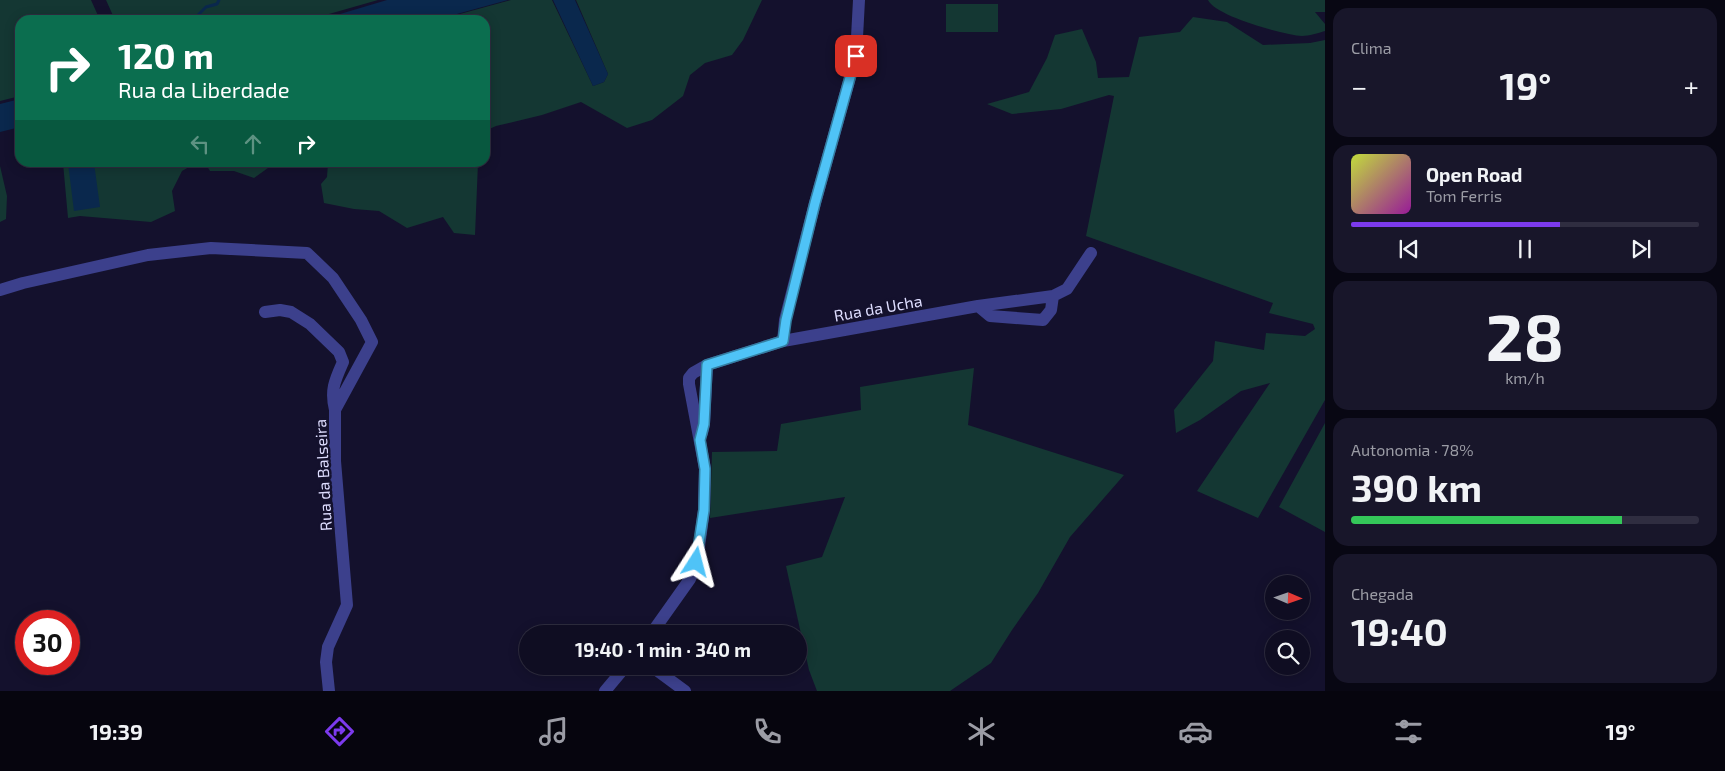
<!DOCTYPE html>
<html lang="pt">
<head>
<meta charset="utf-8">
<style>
  :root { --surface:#0f0d22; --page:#18162a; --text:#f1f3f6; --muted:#9b9ca5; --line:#2f2d40; --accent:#7c3aed }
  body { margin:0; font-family:"Exo 2",sans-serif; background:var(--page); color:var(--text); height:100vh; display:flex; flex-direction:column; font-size:19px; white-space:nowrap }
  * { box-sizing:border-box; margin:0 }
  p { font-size:16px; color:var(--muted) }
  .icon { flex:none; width:28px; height:28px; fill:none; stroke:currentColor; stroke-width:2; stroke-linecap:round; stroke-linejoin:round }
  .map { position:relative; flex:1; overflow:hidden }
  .details { display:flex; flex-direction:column; gap:8px; padding:8px; background:#080713; width:400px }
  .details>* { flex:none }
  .top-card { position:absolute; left:15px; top:15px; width:475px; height:152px; border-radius:15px; box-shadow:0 2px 12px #0003,0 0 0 1px var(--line); background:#0b6e4f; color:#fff; overflow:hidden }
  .needle { width:32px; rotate:92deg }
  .buttons { position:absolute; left:1265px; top:575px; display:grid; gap:10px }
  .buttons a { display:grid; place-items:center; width:45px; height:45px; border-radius:50%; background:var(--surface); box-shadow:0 2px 12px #0003,0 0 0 1px var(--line); font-size:25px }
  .speed { position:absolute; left:15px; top:610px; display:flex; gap:10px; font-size:25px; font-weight:700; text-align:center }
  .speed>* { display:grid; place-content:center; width:65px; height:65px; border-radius:50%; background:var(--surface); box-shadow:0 2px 12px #0003,0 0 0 1px var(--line); line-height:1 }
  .speed .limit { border:8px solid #d22; background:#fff; color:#111 }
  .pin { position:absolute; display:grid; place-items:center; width:42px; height:42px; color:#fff; margin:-21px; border-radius:10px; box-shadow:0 2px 8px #0006 }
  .me { position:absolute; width:55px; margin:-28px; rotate:9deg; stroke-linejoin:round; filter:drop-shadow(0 0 4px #0008) }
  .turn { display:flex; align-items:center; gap:18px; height:105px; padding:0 20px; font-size:22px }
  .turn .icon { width:65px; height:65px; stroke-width:2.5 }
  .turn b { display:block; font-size:35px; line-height:42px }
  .lanes { display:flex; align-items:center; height:48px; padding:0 20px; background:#0003; justify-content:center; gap:25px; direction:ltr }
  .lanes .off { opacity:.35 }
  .big { font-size:38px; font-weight:700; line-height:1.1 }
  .details .card { flex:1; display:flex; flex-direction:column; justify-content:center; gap:8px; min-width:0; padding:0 18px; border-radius:15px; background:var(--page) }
  .details .dial { align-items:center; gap:0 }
  .dial b { font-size:65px; line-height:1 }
  .song { display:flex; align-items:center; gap:15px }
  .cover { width:60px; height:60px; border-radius:8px; background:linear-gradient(135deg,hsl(70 70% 55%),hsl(300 70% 35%)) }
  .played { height:5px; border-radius:2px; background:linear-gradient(90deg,var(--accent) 60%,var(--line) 60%) }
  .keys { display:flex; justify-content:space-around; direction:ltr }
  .heat { display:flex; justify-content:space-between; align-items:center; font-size:28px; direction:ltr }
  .charge { height:8px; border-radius:4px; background:linear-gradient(90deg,#34c759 78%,var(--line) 0) }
  .trip { position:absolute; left:519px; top:625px; width:288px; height:50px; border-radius:25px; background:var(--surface); box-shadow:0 2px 12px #0003,0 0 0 1px var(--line); font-weight:700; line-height:50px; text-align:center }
  .tab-bar { display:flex; height:80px; justify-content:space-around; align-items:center; background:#06050e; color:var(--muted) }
  .tab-bar .icon { width:35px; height:35px }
  .tab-bar .on { color:var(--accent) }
  .tab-bar b { font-size:22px; color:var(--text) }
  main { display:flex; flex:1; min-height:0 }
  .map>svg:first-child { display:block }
  .green { fill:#143733 }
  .water { fill:#0a284d }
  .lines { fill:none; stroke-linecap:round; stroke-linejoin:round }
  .stream { stroke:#0a284d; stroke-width:3 }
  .minor { stroke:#3c408c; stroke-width:12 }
  .route-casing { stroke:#337fa1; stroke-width:12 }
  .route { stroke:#4fc3f7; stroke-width:9 }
  .labels { text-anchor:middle; stroke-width:5; stroke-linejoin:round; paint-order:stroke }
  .street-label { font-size:16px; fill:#deddff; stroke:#14112d }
</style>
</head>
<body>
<main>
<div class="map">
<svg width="1325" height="691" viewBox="0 0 1325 691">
  <rect width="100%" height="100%" fill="#14112d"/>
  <path class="green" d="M0 0H91L100 20H20V96L0 101Z
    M106 0H378L308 20H115Z
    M511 0H552L593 86 604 82 608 74 576 0H762L743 40 732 55 705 63 690 75 683 96 652 120 627 128 581 102 542 115 496 126 485 131V20H438Z
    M1208 0H1325V12H1315L1325 24V31C1318 33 1309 36 1302 36 1284 35 1215 16 1208 0Z
    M946 4H998V32H946Z
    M1193 17 1227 22 1263 45 1310 43 1325 40V400L1258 518 1197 491 1270 383 1241 391 1200 420 1176 433 1174 410 1213 361 1215 341 1264 350 1266 333 1305 336 1315 329 1313 324 1269 313 1273 303 1086 236 1114 96 1109 95 1061 109 1012 114 987 104 1029 92 1047 58 1055 35 1082 29 1096 62 1098 78 1129 77 1139 37 1180 32Z
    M63 163H196L182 171 172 191 175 211 151 222 80 216 68 218Z
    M205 163H275L254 178 234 171H210Z
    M328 163H478L475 235 454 233 443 217 407 228 379 211 354 209 324 203 321 184 327 177Z
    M0 166 7 196 6 219 0 222Z
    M974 368 968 425 1124 475 1070 537 1038 593 1012 630 991 663 950 691H817L809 670 786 566 822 557 845 497 710 518 712 452 777 451 781 424 861 410 860 387Z
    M1325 423V532L1279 507Z"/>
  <path class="water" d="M387 0H508L435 20H320Z
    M553 0H575L608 74 604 82 593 86Z
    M20 99V127L0 132V104Z
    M68 163H94L100 207 74 211Z"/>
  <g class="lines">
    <path class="stream" d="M167 20 174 19 193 20 206 7 217 4 219 0"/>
    <path class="minor" d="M0 290 23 283 148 255 211 248 307 253 333 278 361 320 372 342 335 410V461L347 605 328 647 326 662 329 691
      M978 306 990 316 1043 320 1051 310 1053 296
      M265 312 280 310 291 312 310 324 339 352 343 362C335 380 330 390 335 410
      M783 341 785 320 815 203 856 56 859 0
      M702 433 704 424 707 365
      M651 634 690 579 697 562 704 510 705 469 689 384V378L693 373 707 365 783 341 978 306 1053 296 1067 289 1091 253
      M651 666 685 691
      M605 691 626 666"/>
  </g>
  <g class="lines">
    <defs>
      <path id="route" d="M696 562 704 510 705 469 700 440 704 424 707 365 783 341 786 320 815 203 856 56"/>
    </defs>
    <use href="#route" class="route-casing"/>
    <use href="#route" class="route"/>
  </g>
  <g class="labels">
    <g class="street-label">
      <text transform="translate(878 308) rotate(-10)" y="6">Rua da Ucha</text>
      <text transform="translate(323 475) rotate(-93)" y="6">Rua da Balseira</text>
    </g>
  </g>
</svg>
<div class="buttons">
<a><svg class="needle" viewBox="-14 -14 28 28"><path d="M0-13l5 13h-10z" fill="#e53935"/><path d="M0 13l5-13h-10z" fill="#9b9ca5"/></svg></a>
<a><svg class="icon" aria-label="search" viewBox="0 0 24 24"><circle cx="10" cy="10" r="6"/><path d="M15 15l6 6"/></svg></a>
</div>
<div class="speed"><div class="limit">30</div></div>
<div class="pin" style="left:856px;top:56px;background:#d93025"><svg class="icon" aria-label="arrive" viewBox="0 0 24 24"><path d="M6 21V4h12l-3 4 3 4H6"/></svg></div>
<svg class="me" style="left:696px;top:562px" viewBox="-20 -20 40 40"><path d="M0-17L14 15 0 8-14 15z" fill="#4fc3f7" stroke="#fff" stroke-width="4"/></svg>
<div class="trip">19:40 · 1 min · 340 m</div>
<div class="top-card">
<div class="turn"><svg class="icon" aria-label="right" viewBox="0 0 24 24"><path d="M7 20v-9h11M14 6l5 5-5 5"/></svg><div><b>120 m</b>Rua da Liberdade</div></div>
<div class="lanes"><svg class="icon off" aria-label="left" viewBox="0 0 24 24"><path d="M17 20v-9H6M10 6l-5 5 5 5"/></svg><svg class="icon off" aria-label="ahead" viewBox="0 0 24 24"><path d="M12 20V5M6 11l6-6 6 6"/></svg><svg class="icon" aria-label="right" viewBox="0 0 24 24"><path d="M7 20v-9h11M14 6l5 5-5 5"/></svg></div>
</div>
</div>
<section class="details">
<div class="card"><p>Clima</p>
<div class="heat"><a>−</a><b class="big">19°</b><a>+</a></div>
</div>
<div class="card">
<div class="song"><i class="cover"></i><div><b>Open Road</b><p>Tom Ferris</p></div></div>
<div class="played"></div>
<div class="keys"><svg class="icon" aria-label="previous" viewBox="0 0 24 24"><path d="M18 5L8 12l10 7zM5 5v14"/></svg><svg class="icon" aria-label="pause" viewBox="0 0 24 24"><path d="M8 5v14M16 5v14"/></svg><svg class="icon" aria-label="next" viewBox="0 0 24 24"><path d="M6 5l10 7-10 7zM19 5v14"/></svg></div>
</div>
<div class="card dial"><b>28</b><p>km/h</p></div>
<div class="card"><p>Autonomia · 78%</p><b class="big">390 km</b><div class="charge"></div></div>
<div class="card"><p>Chegada</p><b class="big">19:40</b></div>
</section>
</main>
<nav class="tab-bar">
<b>19:39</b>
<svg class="icon on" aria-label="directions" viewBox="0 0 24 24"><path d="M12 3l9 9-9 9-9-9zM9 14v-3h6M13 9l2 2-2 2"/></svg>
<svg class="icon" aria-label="music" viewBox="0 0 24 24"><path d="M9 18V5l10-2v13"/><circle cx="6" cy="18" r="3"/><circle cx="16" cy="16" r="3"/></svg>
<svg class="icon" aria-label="phone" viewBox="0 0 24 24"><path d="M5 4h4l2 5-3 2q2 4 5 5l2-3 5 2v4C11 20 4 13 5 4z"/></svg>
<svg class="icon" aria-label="climate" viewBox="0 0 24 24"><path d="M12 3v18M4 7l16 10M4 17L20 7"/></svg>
<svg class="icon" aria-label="car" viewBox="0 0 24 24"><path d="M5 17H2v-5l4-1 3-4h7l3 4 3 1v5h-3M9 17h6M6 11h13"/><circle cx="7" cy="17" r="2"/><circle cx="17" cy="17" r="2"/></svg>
<svg class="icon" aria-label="filters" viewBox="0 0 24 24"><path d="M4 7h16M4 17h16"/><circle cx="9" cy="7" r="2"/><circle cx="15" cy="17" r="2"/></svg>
<b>19°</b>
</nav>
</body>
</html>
